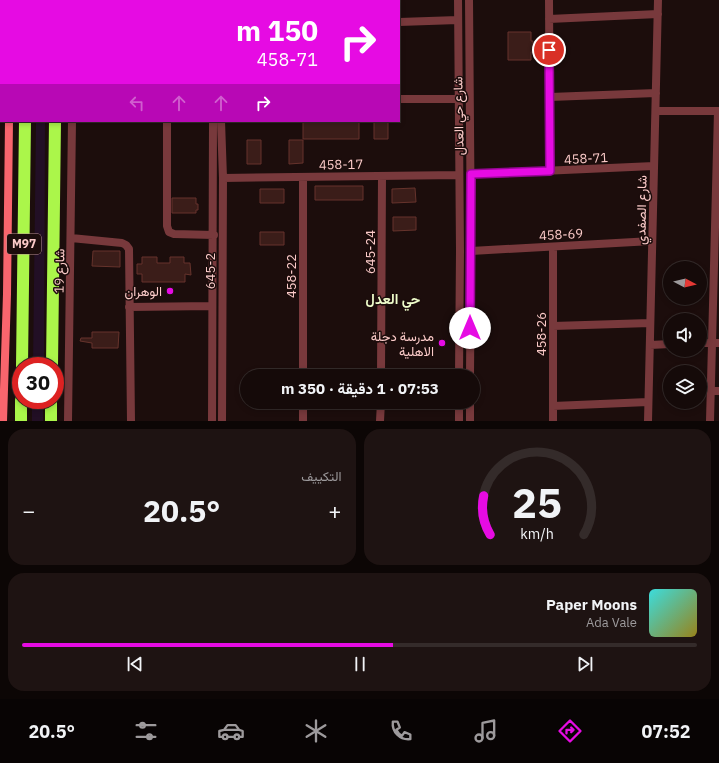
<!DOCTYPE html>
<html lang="ar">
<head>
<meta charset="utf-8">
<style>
  :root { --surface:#150a09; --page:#1e1312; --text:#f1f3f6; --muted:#9d9a9c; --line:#342b2a; --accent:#e60be3 }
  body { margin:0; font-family:"IBM Plex Sans",Vazirmatn,sans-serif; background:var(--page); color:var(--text); direction:rtl; height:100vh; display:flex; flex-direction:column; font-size:15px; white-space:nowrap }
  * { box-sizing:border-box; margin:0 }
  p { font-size:13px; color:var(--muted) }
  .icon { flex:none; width:22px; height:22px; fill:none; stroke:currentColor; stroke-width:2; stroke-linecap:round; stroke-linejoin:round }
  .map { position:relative; height:421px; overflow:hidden; direction:ltr }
  .drawer { display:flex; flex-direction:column; gap:8px; padding:8px; background:#0c0605; flex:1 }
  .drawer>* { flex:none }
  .guide { position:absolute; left:0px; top:0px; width:400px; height:122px; box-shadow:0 2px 6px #0003,0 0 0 1px var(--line); direction:rtl; background:#e60be3; color:#fff; overflow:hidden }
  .needle { width:26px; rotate:97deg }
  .buttons { position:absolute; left:663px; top:261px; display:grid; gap:8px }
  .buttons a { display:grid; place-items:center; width:44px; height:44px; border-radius:50%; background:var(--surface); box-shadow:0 2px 6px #0003,0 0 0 1px var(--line); font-size:20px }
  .speed { position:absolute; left:12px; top:357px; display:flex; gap:8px; font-size:20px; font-weight:700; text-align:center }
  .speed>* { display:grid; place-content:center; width:52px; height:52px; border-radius:50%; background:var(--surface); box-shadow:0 2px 6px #0003,0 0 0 1px var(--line); line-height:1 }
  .speed .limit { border:6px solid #d22; background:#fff; color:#111 }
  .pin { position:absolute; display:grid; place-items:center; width:34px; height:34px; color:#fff; margin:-17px; border:2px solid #fff; border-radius:50%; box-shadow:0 1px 4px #0007 }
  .me { position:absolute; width:44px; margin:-22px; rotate:0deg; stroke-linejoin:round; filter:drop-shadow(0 0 3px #0008) }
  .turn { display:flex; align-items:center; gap:14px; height:84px; padding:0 16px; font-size:18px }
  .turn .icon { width:52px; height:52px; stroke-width:2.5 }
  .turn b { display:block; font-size:28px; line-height:34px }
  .lanes { display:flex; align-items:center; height:38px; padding:0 16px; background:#0003; justify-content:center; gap:20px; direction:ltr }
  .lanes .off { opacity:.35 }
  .big { font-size:30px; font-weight:700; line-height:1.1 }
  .drawer .card { flex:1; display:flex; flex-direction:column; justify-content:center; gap:6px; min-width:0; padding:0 14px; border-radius:16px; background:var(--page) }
  .drawer .dial { align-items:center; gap:0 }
  .dial svg { height:104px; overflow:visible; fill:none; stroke:var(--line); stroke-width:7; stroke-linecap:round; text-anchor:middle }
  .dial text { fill:var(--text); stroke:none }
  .song { display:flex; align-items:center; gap:12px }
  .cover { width:48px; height:48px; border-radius:6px; background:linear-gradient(135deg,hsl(180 70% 55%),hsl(50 70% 35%)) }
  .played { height:4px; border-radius:2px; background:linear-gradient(90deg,var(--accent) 55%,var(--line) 55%) }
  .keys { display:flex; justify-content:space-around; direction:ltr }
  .heat { display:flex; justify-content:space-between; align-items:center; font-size:22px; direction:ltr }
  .drawer .tiles { flex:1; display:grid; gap:8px; grid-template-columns:1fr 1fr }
  .card:last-child { grid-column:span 2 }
  .trip { position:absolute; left:240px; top:369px; width:240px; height:40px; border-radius:20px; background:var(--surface); box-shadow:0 2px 6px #0003,0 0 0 1px var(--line); font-weight:700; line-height:40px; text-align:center; direction:rtl }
  .tabs { display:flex; height:64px; justify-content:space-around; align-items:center; background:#080404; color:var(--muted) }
  .tabs .icon { width:28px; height:28px }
  .tabs .active { color:var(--accent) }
  .tabs b { font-size:18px; color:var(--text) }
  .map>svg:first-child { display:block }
  .green { fill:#220f25 }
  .building { fill:#3b1d19; stroke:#66332c }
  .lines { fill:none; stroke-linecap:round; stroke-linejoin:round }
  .street { stroke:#78393c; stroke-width:8 }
  .secondary { stroke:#f8656d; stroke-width:8 }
  .highway { stroke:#abf64a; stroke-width:12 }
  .route-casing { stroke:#960794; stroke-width:10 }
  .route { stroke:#e60be3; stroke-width:7 }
  .poi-dot { fill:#e60be3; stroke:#1c0d0c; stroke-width:1.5 }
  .labels { text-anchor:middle; stroke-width:3; stroke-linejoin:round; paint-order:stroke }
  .shield { fill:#1c0d0c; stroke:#b99290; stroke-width:1 }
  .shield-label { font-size:12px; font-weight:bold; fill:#fccbc9 }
  .street-label { font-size:13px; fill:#fccbc9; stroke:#1c0d0c }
  .poi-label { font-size:13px; fill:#fccbc9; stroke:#1c0d0c; text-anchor:end }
  .neighbourhood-label { font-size:14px; font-weight:bold; fill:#effdcb; stroke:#1c0d0c }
</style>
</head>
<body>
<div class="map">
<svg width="719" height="421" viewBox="0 0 719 421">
  <rect width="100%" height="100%" fill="#1c0d0c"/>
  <path class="green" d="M36 121H45L44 366H33Z
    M32 400H43V421H32Z"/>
  <path class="building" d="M508 32H531V41H533V52H531V60H508Z
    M303 121H359V139H303Z
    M374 121H388V139H374Z
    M247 140H261V164H247Z
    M289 140H303V163L289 164Z
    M315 186H363V200H315Z
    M415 188 416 202 392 203V189Z
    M260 189H284V203H260Z
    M172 198H196V204H198V210H196V213H172Z
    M393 217H416V230L393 231Z
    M260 232H284V245H260Z
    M93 251H120V267L92 266Z
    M142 257H157V263H170V257H184V263H190L191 275 185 274V282H142V274H137V264H142Z
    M92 332H119L118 348H92V343L80 341 81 338H92Z"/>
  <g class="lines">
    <path class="street" d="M166 0V1
      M458 0 460 251 459 376
      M469 0 471 251 470 376
      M549 0 550 171
      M0 1H1
      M74 1V0
      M214 1V0
      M221 1V0
      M549 19 658 14
      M399 22 458 20
      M550 97 656 93
      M399 99H459
      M656 111H719
      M167 121V226L169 232 174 234 214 235
      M221 121 223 178 222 421
      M471 174 654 166
      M223 178 459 175
      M71 238 122 243 126 245 129 249 131 421
      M553 247V421
      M471 251 652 241
      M129 307 212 306
      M553 326 650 323
      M700 343H719
      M650 345 670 344
      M303 376V177
      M381 376 382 176
      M711 391H719
      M553 406 648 402
      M68 421 72 121
      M212 421 213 121
      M303 421V402
      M380 421 381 402
      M459 421V402
      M470 421V402
      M648 421 658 0
      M710 421 718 111"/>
    <path class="secondary" d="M9 0 10 1
      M3 421 7 294 9 121"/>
    <path class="highway" d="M26 1V0
      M57 1V0
      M22 366 25 121
      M52 366 55 121
      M21 421V400
      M51 421V400"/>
  </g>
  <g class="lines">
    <defs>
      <path id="route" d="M470 328 471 174 550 171 549 50"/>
    </defs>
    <use href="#route" class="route-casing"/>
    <use href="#route" class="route"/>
  </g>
  <g class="poi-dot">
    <circle cx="170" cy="291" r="4"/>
    <circle cx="442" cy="343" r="4"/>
  </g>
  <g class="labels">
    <rect class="shield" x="7" y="234" width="34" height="20" rx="3"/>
    <g class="shield-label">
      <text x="24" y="248">M97</text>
    </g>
    <g class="street-label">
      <text transform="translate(458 116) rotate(-91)" y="5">شارع حي العدل</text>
      <text transform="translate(586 158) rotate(-3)" y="5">458-71</text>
      <text transform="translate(341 164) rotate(-1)" y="5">458-17</text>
      <text transform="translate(641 210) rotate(-89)" y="5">شارع الصفدي</text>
      <text transform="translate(561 234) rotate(-3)" y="5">458-69</text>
      <text transform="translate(370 252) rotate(-90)" y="5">645-24</text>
      <text transform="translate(59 271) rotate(-89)" y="5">شارع 19</text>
      <text transform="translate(210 271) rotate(-90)" y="5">645-2</text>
      <text transform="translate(291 276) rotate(-90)" y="5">458-22</text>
      <text transform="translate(541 334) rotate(-90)" y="5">458-26</text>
    </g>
    <g class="poi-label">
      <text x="162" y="296">الوهران</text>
      <text x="434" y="341">مدرسة دجلة<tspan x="434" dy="15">الاهلية</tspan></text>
    </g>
    <g class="neighbourhood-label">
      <text x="393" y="304">حي العدل</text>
    </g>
  </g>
</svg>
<div class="buttons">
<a><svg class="needle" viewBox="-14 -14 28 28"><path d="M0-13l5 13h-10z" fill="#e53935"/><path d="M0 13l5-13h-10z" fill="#9d9a9c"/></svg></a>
<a><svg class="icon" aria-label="sound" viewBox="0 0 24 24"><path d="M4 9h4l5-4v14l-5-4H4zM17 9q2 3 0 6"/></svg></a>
<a><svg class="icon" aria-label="layers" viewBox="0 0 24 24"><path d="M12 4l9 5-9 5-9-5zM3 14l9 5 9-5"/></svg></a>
</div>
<div class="speed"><div class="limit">30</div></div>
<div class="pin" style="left:549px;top:50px;background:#d93025"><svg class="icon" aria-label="arrive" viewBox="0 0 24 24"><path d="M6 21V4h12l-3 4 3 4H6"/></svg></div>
<svg class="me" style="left:470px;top:328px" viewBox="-20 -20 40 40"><circle r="19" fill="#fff"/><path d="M0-13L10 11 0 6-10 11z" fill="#e60be3"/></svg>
<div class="trip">07:53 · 1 دقيقة · 350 m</div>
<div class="guide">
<div class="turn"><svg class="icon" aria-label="right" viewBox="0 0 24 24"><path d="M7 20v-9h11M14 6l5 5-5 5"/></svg><div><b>150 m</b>458-71</div></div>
<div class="lanes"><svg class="icon off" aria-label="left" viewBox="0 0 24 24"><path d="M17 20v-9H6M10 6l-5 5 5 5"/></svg><svg class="icon off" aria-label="ahead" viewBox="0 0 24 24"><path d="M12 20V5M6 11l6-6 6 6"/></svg><svg class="icon off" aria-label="ahead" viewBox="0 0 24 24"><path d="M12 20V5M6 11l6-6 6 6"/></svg><svg class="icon" aria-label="right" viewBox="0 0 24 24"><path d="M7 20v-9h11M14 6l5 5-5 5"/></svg></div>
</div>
</div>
<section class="drawer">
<div class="tiles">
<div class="card dial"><svg viewBox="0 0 100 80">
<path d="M14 69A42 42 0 1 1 86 69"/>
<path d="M14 69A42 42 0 0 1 9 39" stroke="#e60be3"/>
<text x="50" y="56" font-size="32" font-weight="700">25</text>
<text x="50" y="72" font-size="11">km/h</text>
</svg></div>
<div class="card"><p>التكييف</p>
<div class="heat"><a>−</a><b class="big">20.5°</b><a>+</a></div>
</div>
<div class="card">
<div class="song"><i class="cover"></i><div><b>Paper Moons</b><p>Ada Vale</p></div></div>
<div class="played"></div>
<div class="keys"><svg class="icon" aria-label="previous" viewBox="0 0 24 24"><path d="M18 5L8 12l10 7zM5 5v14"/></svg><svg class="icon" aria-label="pause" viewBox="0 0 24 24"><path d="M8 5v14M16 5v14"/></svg><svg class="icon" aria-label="next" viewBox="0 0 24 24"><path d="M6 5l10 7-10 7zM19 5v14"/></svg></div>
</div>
</div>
</section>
<nav class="tabs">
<b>07:52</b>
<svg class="icon active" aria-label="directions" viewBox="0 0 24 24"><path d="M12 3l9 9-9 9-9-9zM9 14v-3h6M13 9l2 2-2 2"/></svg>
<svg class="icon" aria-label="music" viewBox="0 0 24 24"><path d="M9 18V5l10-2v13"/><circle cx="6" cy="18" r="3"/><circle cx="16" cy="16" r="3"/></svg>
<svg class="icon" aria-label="phone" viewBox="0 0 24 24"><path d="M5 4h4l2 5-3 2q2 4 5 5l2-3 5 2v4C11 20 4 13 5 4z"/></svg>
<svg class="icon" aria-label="climate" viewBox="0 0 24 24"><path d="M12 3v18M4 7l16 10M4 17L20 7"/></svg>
<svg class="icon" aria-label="car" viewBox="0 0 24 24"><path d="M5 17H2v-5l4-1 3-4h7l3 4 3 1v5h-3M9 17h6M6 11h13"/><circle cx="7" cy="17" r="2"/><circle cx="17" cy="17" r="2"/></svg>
<svg class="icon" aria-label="filters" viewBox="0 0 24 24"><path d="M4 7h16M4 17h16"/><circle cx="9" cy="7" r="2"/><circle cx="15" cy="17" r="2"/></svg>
<b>20.5°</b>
</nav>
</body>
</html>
